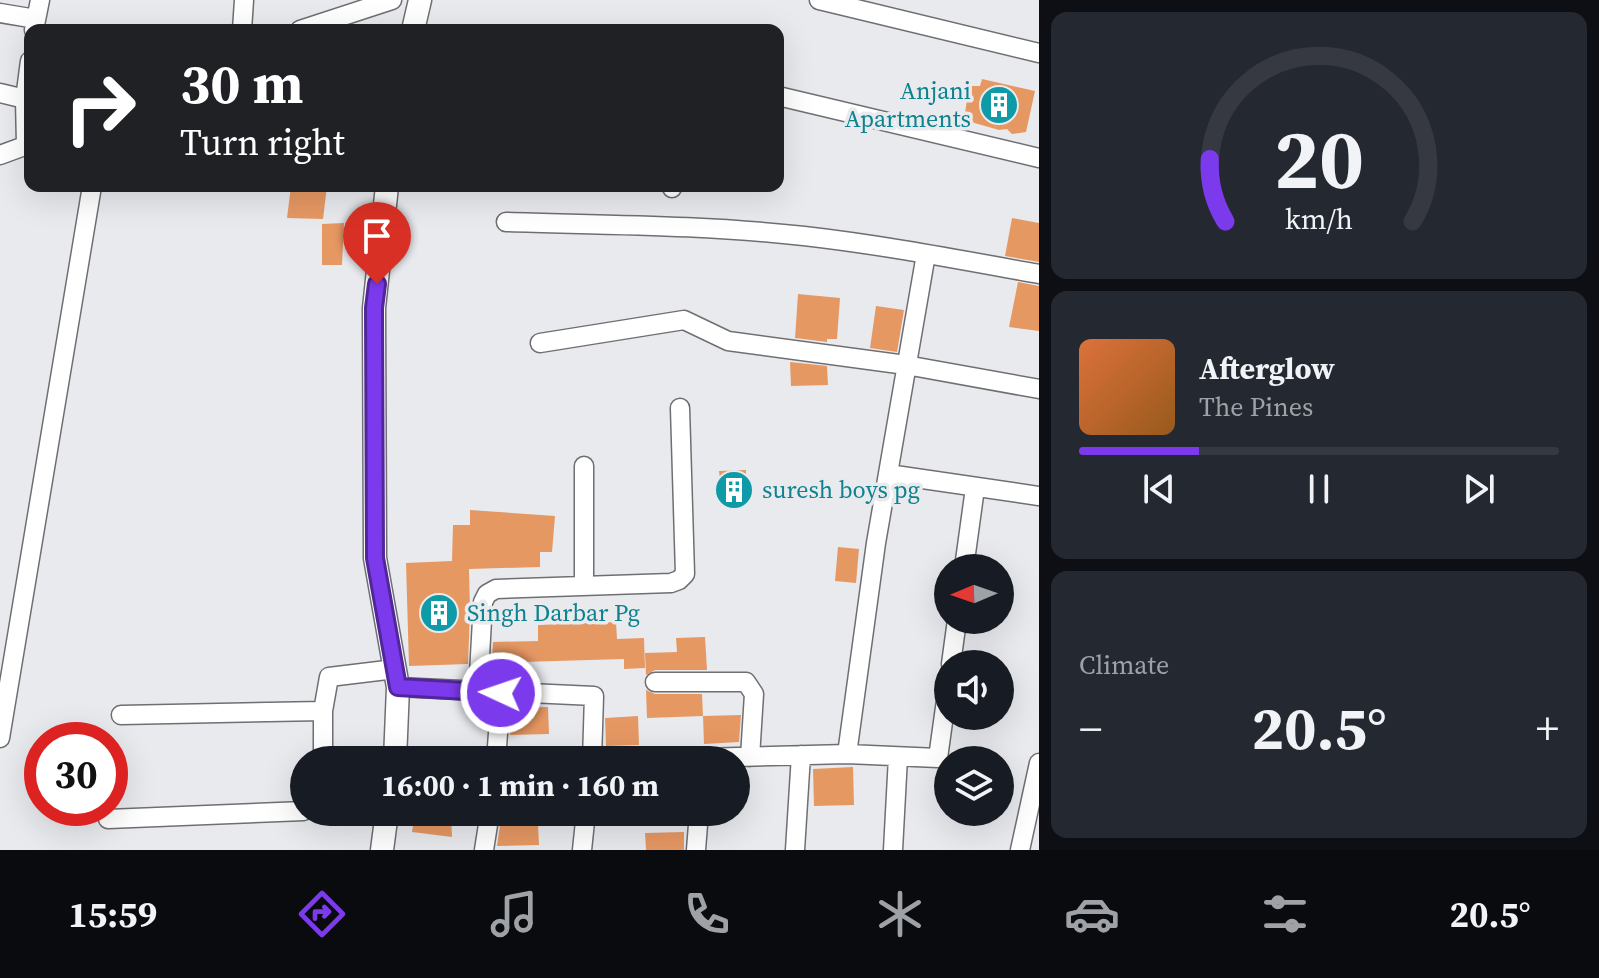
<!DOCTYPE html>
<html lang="en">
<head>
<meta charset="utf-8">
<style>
  :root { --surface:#171b24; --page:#242831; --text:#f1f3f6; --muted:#9ea1a6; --line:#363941; --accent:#7c3aed }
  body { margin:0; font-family:"Source Serif 4",serif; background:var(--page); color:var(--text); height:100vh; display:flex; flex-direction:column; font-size:30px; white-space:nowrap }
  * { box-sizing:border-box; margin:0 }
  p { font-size:26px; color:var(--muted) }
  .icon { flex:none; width:44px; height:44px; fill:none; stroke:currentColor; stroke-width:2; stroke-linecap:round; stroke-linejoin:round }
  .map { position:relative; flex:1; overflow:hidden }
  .details { display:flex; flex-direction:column; gap:12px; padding:12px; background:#0d0f14; width:560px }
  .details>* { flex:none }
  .top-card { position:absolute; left:24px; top:24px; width:760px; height:168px; border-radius:16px; box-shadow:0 8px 32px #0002; background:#202124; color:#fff; overflow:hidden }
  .needle { width:52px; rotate:268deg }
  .fabs { position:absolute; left:934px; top:554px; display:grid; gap:16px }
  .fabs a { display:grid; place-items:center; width:80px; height:80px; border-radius:50%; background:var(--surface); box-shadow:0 8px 32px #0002; font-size:40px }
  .speed { position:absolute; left:24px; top:722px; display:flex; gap:16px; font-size:40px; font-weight:700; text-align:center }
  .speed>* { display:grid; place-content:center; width:104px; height:104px; border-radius:50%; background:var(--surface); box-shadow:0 8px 32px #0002; line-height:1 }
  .speed .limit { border:12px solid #d22; background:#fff; color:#111 }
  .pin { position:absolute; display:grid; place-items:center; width:68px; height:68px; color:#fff; margin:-82px -34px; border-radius:50% 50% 50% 0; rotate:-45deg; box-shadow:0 0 8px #0007 }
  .pin .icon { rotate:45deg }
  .me { position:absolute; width:88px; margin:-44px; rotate:273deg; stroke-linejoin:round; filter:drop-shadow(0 0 6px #0008) }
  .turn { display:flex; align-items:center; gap:28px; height:168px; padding:0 24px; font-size:36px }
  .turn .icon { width:104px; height:104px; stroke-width:2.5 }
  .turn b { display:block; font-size:56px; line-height:68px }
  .big { font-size:60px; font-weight:700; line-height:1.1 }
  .details .card { flex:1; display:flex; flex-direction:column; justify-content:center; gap:12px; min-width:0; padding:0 28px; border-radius:16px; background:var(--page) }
  .details .dial { align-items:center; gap:0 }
  .dial svg { height:208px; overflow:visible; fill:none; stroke:var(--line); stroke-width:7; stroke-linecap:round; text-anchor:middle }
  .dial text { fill:var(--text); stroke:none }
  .song { display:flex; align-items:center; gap:24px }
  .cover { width:96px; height:96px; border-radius:12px; background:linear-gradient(135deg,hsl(20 70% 55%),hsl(30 70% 35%)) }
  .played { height:8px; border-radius:4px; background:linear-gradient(90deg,var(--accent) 25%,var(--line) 25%) }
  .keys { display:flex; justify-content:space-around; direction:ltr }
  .heat { display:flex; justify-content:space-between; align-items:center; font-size:44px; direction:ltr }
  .trip { position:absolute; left:290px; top:746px; width:460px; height:80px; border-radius:40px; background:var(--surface); box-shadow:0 8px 32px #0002; font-weight:700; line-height:80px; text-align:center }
  .tabs { display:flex; height:128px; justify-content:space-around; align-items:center; background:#090b0e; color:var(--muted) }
  .tabs .icon { width:56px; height:56px }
  .tabs .on { color:var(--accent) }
  .tabs b { font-size:36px; color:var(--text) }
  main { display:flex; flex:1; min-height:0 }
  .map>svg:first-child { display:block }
  .building { fill:#e69863 }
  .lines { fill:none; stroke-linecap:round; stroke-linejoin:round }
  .minor-casing { stroke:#6f6f73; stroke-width:21 }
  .tertiary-casing { stroke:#6f6f73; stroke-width:25 }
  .minor { stroke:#fff; stroke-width:18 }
  .tertiary { stroke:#fff; stroke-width:22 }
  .route-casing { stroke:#51269a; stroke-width:20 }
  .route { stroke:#7c3aed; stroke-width:14 }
  .labels { text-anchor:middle; stroke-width:7; stroke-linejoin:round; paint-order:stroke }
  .culture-label { font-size:24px; fill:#0d838f; stroke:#e9eaee; text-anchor:start }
</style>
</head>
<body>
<main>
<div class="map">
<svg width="1039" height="850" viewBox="0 0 1039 850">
  <rect width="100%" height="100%" fill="#e9eaee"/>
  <path class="building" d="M982 79 1035 91 1026 132 1012 134 1007 129 999 130 964 120 969 86H980Z
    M291 186H327L323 219 287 218Z
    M1012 218 1039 223V262L1005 256Z
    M344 223 342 265H322V224Z
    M1018 282 1039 286V331L1009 327Z
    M798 294 840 298 837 339H827V342L795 338Z
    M876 306 904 310 897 352 870 348Z
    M790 362 827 366 828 385 791 386Z
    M746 470V505L723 506 719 471Z
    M470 510 555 516 552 552H540V567L469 569 470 611 468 664 409 666 406 563 452 561 453 525H470Z
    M838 547 859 549 856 583 835 581Z
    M616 622 617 639 644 638 645 668 624 669V659L522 662 523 667 494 668 492 664 493 642 538 641V625Z
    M705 637 707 670H655L646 675 645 653 677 652 676 638Z
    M646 690 655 694H702L703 716 647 718Z
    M548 707 549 734 510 735 512 708Z
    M741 715 739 742 704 744 703 716Z
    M638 716 639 745 606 746 605 718Z
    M853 767 854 805 814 806 813 769Z
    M415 812H451L452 837 412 832Z
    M538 824 539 845 497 846 500 825Z
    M684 832V850H646L645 833Z"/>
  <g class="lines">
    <defs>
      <path id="minor" d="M819 0 1039 53
        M0 13 36 19
        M34 30 40 0
        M242 30 244 0
        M300 30 392 0
        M0 93 25 99 26 145
        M778 96 1039 158
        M25 99 30 61
        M0 155 30 144
        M672 188V186
        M506 222C605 225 706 225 804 236 883 245 961 260 1039 274
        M540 343 684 320 728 341 906 365 1039 389
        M584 466V586
        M888 474 1039 496
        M964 568 975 488
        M951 664 957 620
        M655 682H746L754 694 750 757
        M398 687 594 696 592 760
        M478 692 483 602 487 594 496 589 671 583 679 580 685 574 680 408
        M121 715 323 711
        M0 738 92 186
        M847 754 876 543 926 254
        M323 760V711L329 677 395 669
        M496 760 501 693
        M628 760 847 754 938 758 948 686
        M108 819 304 811
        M484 850 490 812
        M582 850 586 812
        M696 850 699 812
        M795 850 801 755
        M893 850 898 757
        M1020 850 1039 763"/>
      <path id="tertiary" d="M413 30 420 0
        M387 186 374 308 375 558 398 687 395 760
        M382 850 387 812"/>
    </defs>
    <use href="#minor" class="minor-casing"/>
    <use href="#tertiary" class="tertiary-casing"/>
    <use href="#minor" class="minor"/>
    <use href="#tertiary" class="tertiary"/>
  </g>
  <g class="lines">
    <defs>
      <path id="route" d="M377 284 374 308 375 558 398 687 501 693"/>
    </defs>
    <use href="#route" class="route-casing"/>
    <use href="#route" class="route"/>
  </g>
  <defs>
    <symbol id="building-disc" viewBox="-11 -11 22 22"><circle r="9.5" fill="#0f9aa8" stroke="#e9eaee"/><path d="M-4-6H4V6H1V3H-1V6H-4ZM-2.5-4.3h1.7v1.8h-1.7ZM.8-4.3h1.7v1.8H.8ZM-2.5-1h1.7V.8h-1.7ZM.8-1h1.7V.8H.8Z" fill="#fff"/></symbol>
  </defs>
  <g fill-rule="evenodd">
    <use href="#building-disc" x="977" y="83" width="44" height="44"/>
    <use href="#building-disc" x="712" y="468" width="44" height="44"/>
    <use href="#building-disc" x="417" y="591" width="44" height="44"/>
  </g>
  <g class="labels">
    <g class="culture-label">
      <text x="971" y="99" text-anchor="end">Anjani<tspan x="971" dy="28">Apartments</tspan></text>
      <text x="762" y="498">suresh boys pg</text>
      <text x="467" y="621">Singh Darbar Pg</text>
    </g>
  </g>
</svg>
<div class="fabs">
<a><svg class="needle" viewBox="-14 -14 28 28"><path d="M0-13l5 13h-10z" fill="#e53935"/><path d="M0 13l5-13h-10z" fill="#9ea1a6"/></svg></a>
<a><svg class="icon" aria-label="sound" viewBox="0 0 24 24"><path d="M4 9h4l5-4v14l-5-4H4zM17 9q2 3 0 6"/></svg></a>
<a><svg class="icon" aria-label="layers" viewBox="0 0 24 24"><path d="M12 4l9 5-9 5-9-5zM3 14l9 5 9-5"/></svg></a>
</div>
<div class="speed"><div class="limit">30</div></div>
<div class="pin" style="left:377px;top:284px;background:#d93025"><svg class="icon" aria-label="arrive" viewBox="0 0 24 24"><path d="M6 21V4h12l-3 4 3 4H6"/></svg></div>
<svg class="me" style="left:501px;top:693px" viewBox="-20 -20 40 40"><circle r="17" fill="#7c3aed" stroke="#fff" stroke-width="3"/><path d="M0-11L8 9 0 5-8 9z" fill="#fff"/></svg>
<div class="trip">16:00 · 1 min · 160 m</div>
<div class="top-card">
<div class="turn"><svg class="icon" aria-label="right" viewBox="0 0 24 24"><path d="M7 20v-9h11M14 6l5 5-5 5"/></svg><div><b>30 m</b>Turn right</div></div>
</div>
</div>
<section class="details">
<div class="card dial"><svg viewBox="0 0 100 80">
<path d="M14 69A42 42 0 1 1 86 69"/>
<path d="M14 69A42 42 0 0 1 8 45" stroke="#7c3aed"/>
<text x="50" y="56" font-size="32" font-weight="700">20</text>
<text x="50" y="72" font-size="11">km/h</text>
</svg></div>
<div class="card">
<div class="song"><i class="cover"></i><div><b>Afterglow</b><p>The Pines</p></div></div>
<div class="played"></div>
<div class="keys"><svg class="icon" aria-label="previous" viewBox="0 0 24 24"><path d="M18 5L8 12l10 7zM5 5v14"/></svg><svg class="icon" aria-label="pause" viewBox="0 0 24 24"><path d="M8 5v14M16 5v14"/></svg><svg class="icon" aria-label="next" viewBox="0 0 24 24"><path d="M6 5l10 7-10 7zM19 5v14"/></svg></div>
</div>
<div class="card"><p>Climate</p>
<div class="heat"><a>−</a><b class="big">20.5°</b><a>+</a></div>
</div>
</section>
</main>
<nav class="tabs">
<b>15:59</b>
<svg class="icon on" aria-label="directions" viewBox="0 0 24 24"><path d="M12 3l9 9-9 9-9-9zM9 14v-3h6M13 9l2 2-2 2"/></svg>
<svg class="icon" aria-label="music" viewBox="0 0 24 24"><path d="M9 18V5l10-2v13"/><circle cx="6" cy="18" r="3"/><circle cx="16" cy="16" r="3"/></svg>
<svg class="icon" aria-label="phone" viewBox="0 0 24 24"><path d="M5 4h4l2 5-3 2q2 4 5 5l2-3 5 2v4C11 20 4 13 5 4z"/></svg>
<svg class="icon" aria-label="climate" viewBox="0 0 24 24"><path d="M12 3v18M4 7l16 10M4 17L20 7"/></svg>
<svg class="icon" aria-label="car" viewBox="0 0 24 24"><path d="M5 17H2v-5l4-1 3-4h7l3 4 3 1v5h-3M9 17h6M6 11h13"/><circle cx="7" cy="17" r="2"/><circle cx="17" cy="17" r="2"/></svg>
<svg class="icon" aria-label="filters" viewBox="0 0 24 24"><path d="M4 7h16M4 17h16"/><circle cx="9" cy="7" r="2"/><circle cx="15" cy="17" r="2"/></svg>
<b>20.5°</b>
</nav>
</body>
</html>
